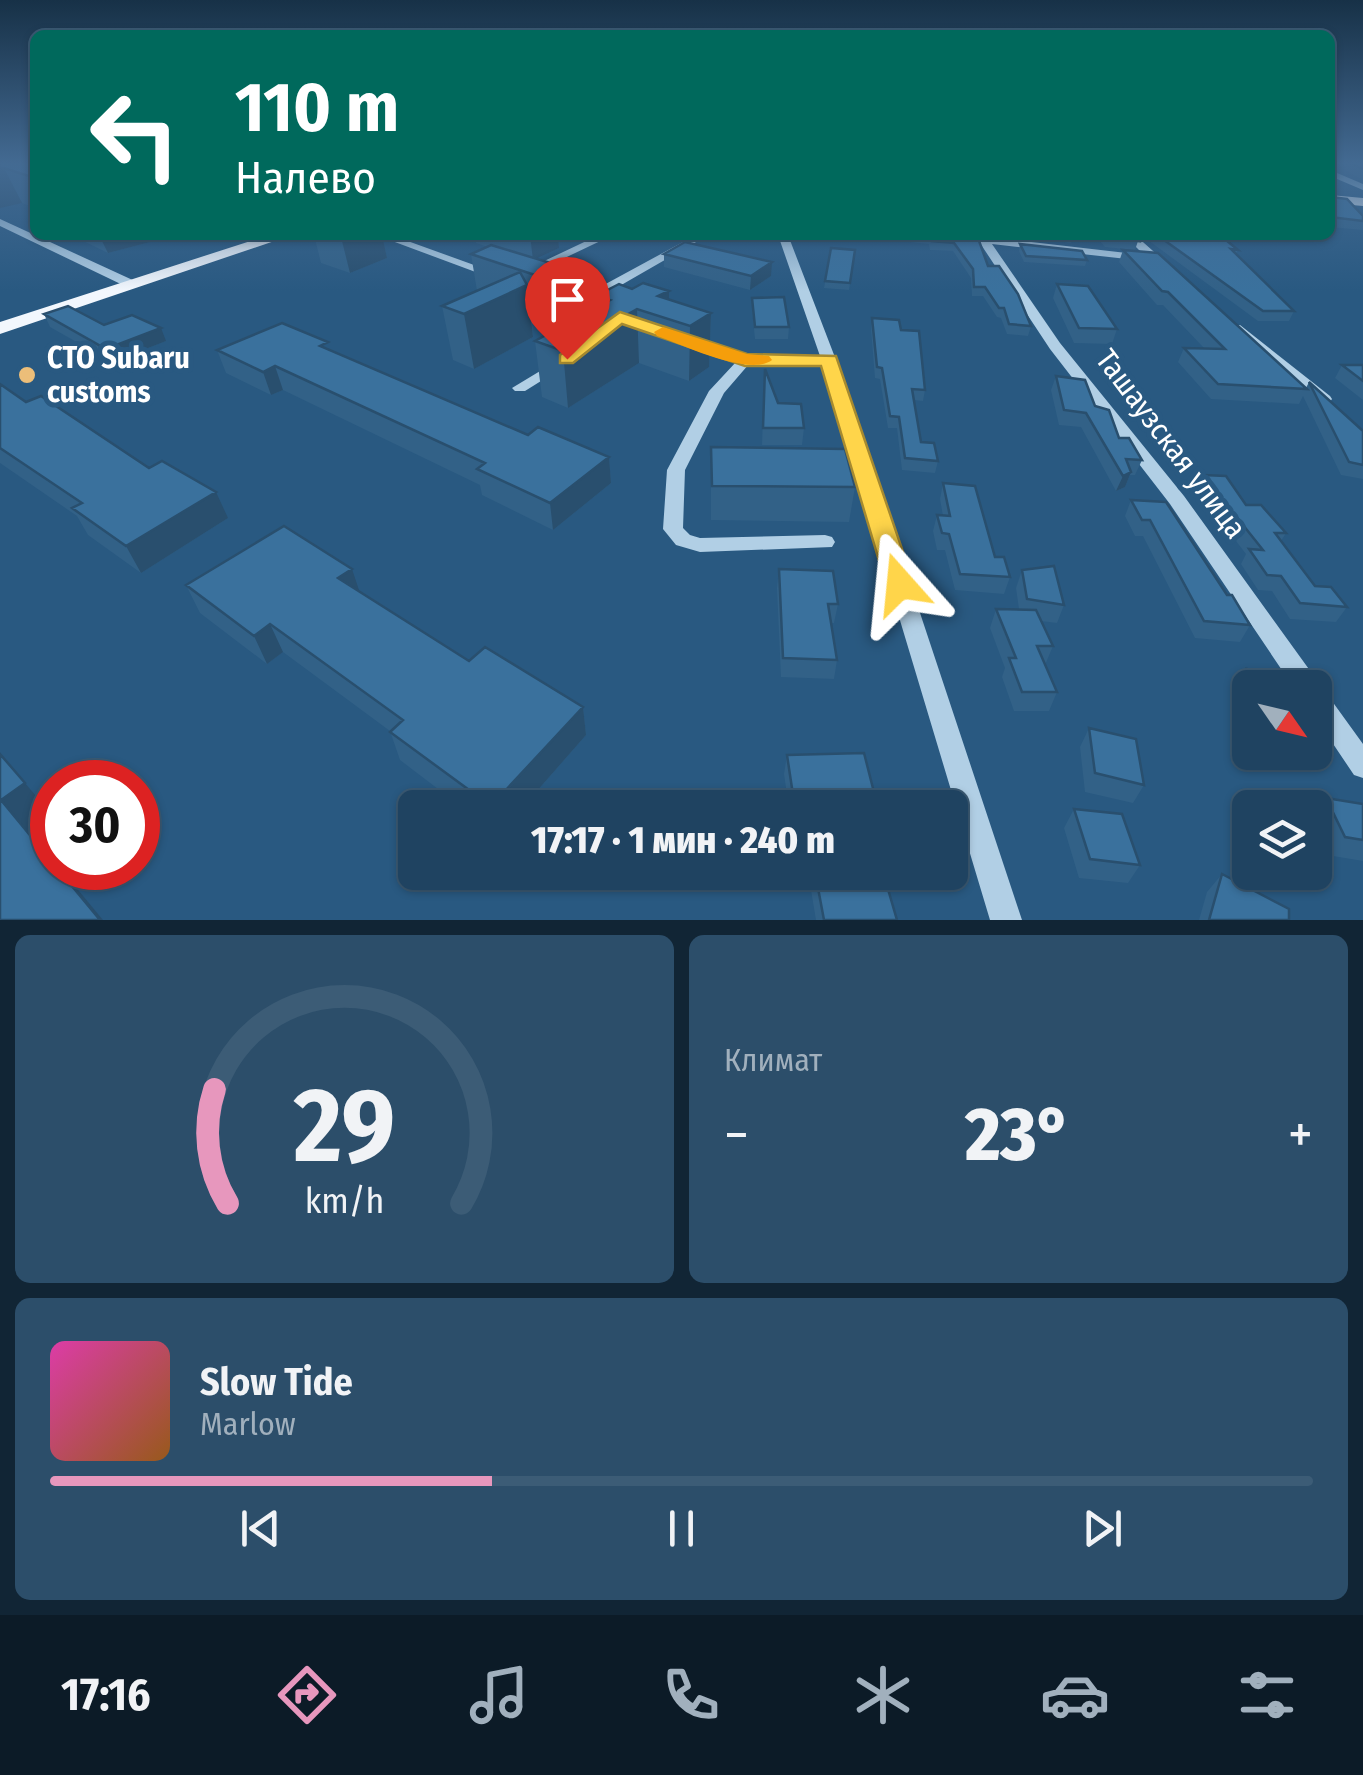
<!DOCTYPE html>
<html lang="ru">
<head>
<meta charset="utf-8">
<style>
  :root { --surface:#1f4361; --page:#2c4e6a; --text:#f1f3f6; --muted:#a1b0bd; --line:#3c5c76; --accent:#e797bd }
  body { margin:0; font-family:"Fira Sans Condensed",sans-serif; background:var(--page); color:var(--text); height:100vh; display:flex; flex-direction:column; font-size:38px; white-space:nowrap }
  * { box-sizing:border-box; margin:0 }
  p { font-size:32px; color:var(--muted) }
  .icon { flex:none; width:55px; height:55px; fill:none; stroke:currentColor; stroke-width:2; stroke-linecap:round; stroke-linejoin:round }
  .map { position:relative; height:920px; overflow:hidden }
  .details { display:flex; flex-direction:column; gap:15px; padding:15px; background:#112535; flex:1 }
  .details>* { flex:none }
  .banner { position:absolute; left:30px; top:30px; width:1305px; height:210px; border-radius:15px; box-shadow:0 2px 8px #0004,0 0 0 2px var(--line); background:#00695c; color:#fff; overflow:hidden }
  .needle { width:65px; rotate:124deg }
  .tools { position:absolute; left:1232px; top:670px; display:grid; gap:20px }
  .tools a { display:grid; place-items:center; width:100px; height:100px; border-radius:15px; background:var(--surface); box-shadow:0 2px 8px #0004,0 0 0 2px var(--line); font-size:50px }
  .speed { position:absolute; left:30px; top:760px; display:flex; gap:20px; font-size:50px; font-weight:700; text-align:center }
  .speed>* { display:grid; place-content:center; width:130px; height:130px; border-radius:50%; background:var(--surface); box-shadow:0 2px 8px #0004,0 0 0 2px var(--line); line-height:1 }
  .speed .limit { border:15px solid #d22; background:#fff; color:#111 }
  .pin { position:absolute; display:grid; place-items:center; width:85px; height:85px; color:#fff; margin:-102px -42px; border-radius:50% 50% 50% 0; rotate:-45deg; box-shadow:0 0 10px #0007 }
  .pin .icon { rotate:45deg }
  .me { position:absolute; width:110px; margin:-55px; rotate:342deg; stroke-linejoin:round; filter:drop-shadow(0 0 8px #0008) }
  .turn { display:flex; align-items:center; gap:35px; height:210px; padding:0 40px; font-size:45px }
  .turn .icon { width:130px; height:130px; stroke-width:2.5 }
  .turn b { display:block; font-size:70px; line-height:85px }
  .big { font-size:75px; font-weight:800; line-height:1.1 }
  .details .widget { flex:1; display:flex; flex-direction:column; justify-content:center; gap:15px; min-width:0; padding:0 35px; border-radius:15px; background:var(--page) }
  .details .dial { align-items:center; gap:0 }
  .dial svg { height:260px; overflow:visible; fill:none; stroke:var(--line); stroke-width:7; stroke-linecap:round; text-anchor:middle }
  .dial text { fill:var(--text); stroke:none }
  .song { display:flex; align-items:center; gap:30px }
  .cover { width:120px; height:120px; border-radius:15px; background:linear-gradient(135deg,hsl(320 70% 55%),hsl(30 70% 35%)) }
  .played { height:10px; border-radius:5px; background:linear-gradient(90deg,var(--accent) 35%,var(--line) 35%) }
  .keys { display:flex; justify-content:space-around; direction:ltr }
  .heat { display:flex; justify-content:space-between; align-items:center; font-size:55px; direction:ltr }
  .details .tiles { flex:1; display:grid; gap:15px; grid-template-columns:1fr 1fr }
  .widget:last-child { grid-column:span 2 }
  .trip { position:absolute; left:398px; top:790px; width:570px; height:100px; border-radius:15px; background:var(--surface); box-shadow:0 2px 8px #0004,0 0 0 2px var(--line); font-weight:800; line-height:100px; text-align:center }
  .tabs { display:flex; height:160px; justify-content:space-around; align-items:center; background:#0c1b27; color:var(--muted) }
  .tabs .icon { width:70px; height:70px }
  .tabs .active { color:var(--accent) }
  .tabs b { font-size:45px; color:var(--text) }
  .map>svg:first-child { display:block }
  .lines { fill:none; stroke-linecap:round; stroke-linejoin:round }
  .minor { fill:#b1cfe5; fill-rule:evenodd }
  .major { fill:#f2f7fd; fill-rule:evenodd }
  .wall { fill:#326187 }
  .shaded-wall { fill:#294f6e }
  .building { fill:#3a719d; stroke:#294f6e; stroke-width:2.5 }
  .route { fill:#ffd54a; stroke:#a68a30; stroke-width:2.5 }
  .slow { fill:#f59e0b }
  .poi-dot { fill:#ecbe79; stroke:#295981; stroke-width:4 }
  .labels { text-anchor:middle; stroke-width:10; stroke-linejoin:round; paint-order:stroke }
  .poi-label { font-size:30px; font-weight:bold; fill:#fff; stroke:#295981; text-anchor:start }
  .street-label { font-size:30px; fill:#fff; stroke:#295981 }
</style>
</head>
<body>
<div class="map">
<svg width="1363" height="920" viewBox="0 0 1363 920">
  <rect width="100%" height="100%" fill="#295981"/>
  <g class="lines">
    <path class="minor" d="M1330 170 1363 184V190L1330 176Z
      M0 219 137 282 139 285 129 288 0 226Z
      M376 235H391L499 274 489 277Z
      M599 235H613L531 274 521 272Z
      M778 235H788L836 360 1022 920H990L823 364H749L724 393 685 470 683 528 690 535 700 538 825 535 832 537 835 542 832 547 700 552 676 545 663 529 667 470 709 391 736 362 683 343V337H693L746 356H820Z
      M937 235H970L1144 255 1124 235H1135L1170 266V270L1166 271 1150 259 1145 261 992 244 1060 343 1184 496 1363 744V778L1354 775 1315 717V688H1294L1170 504 1050 349 980 243 942 238Z
      M694 236 703 238 590 303 621 313V319H611L554 297 560 293 578 299Z
      M1240 325 1330 396 1332 399 1330 402H1318L1235 332V326Z
      M560 359 567 363 565 366 525 391H515L512 388Z"/>
    <path class="major" d="M1330 195 1363 198V206L1330 203Z
      M269 235H292L0 334V322Z"/>
  </g>
  <path class="wall" d="M0 162H35V208L22 203Z
    M1346 162H1363V180L1345 170Z
    M1330 182 1331 197 1363 216V230L1330 227Z
    M71 235H177L108 253Z
    M314 235H382L387 258 350 273 321 263Z
    M475 235H558L559 248 536 258 581 316 597 307 596 296 632 289 669 291V300L711 313 709 367 689 381 639 363 568 408 542 397 535 341 553 331 532 323 533 337 474 369 453 360 442 306 477 291 471 254 488 247 476 243Z
    M909 235H956L988 266 1031 326 1028 336 1007 334 1001 318 997 317 983 296H972L971 278 953 251 930 250 929 244 910 242Z
    M1016 235H1072L1073 236 1071 243Z
    M1095 235H1132L1138 241 1135 250 1105 247Z
    M1141 235H1220L1238 250 1236 254 1294 311 1289 321H1258Z
    M1020 244 1087 260 1085 266 1024 262 1019 251Z
    M831 248 855 250 849 290 824 288Z
    M1123 250 1306 388 1309 382 1363 431V479L1341 475 1303 396 1299 404 1211 399 1178 362 1184 348H1204L1163 305H1157L1119 262Z
    M664 254 771 276 750 290 664 267Z
    M1057 284 1117 329 1112 344 1074 343 1053 298Z
    M752 298 789 327 788 339H755L752 309Z
    M44 314 104 325 166 341 112 362 50 327Z
    M872 318 901 330 925 390 923 401 914 400 921 442 938 461 935 473 902 470 897 428H888L880 379 875 378 871 329Z
    M217 350 330 351 528 435 609 457 611 483 553 530 482 495 480 485 283 390 271 395 226 373Z
    M1342 365H1363V400L1335 378Z
    M1056 376 1095 406 1119 438 1142 460 1135 475H1130L1125 487 1116 491 1081 427 1059 425 1051 390Z
    M0 384 26 402 228 518 141 573 88 535 77 516 0 463Z
    M764 385 778 403 804 428 802 445H762Z
    M711 447 855 487 849 522 711 520Z
    M1203 475 1286 533 1281 541 1315 586 1347 607 1336 622 1290 619 1272 591 1258 590 1241 564 1246 554 1196 489Z
    M943 483 1010 577 1004 594 955 590 945 550H937L933 531 937 515 943 516 940 499Z
    M1131 500 1227 595 1250 625 1240 642 1195 638 1143 536H1135L1125 516Z
    M779 569 838 604 834 623H831L837 660 834 679 781 677 777 588Z
    M1022 570 1064 605 1057 623 1041 621 1053 646 1045 665 1057 692 1049 711H1014L1002 677 1005 668 990 628 996 609H1019L1016 588Z
    M186 585 359 592 469 661 583 707 586 735 522 808H463L400 760 390 731 283 652 267 664 200 613Z
    M1247 669 1291 688H1250V705L1241 679Z
    M1089 728 1144 785 1133 803 1085 792 1080 747Z
    M787 755 878 808H789L784 774Z
    M1326 798 1363 804V861L1327 855 1315 828V811Z
    M1074 809 1140 865 1128 883 1079 878 1064 828Z
    M808 872H883L897 920H816Z
    M1222 874 1289 920H1199L1207 892Z"/>
  <path class="shaded-wall" d="M4 168 22 203 0 208V169Z
    M99 235H177L108 253Z
    M345 235H382L387 258 350 273 341 237Z
    M530 235H558L559 248 533 260Z
    M772 262 771 276 750 290 751 276Z
    M577 271 581 322 558 333 553 281Z
    M527 285 533 337 474 369 464 314Z
    M669 291V319L658 296Z
    M637 309 639 363 568 408 563 351Z
    M711 313 709 367 689 381 690 326Z
    M161 328 166 341 112 362 106 349Z
    M275 366 283 390 271 395 263 372Z
    M609 457 611 483 553 530 550 503Z
    M1131 472 1125 487 1116 491 1123 476Z
    M216 492 228 518 141 573 126 546Z
    M352 569 361 596 338 578Z
    M270 624 283 652 267 664 254 636Z
    M583 707 586 735 522 808H491Z
    M25 783 52 815V819L32 834 52 859V862L1 800Z
    M57 868H60L103 920H100Z"/>
  <path class="building" d="M0 162H35V178L4 168 0 169Z
    M1349 162H1363V169Z
    M1330 182 1332 184 1331 197 1347 199 1363 216V221L1330 217Z
    M927 235H956L978 238 988 266H999L1018 294 1031 326 1009 324 1004 308H999L985 287H974L973 269 954 243 932 241 931 235Z
    M1106 235H1132L1138 241 1108 237Z
    M1157 235H1220L1238 250 1231 249 1294 311H1263Z
    M685 242 772 262 751 276 664 254Z
    M1020 244 1082 251 1087 260 1026 256Z
    M491 245 577 271 553 281 471 254Z
    M831 248 855 250 850 283 825 281Z
    M1123 250 1158 253 1307 389 1218 384 1184 348 1225 349 1168 292 1162 291Z
    M520 272 527 285 464 314 442 306Z
    M643 283 669 291 658 296 711 313 690 326 637 309 563 351 535 341 610 300 596 296 619 284 632 289Z
    M1057 284 1088 286 1117 329 1079 328Z
    M784 297 789 327H755L752 298Z
    M68 306 104 325 132 315 161 328 106 349 44 314Z
    M872 318 899 320 901 330 919 331 925 390 912 389 921 442 934 443 938 461 905 458 899 417 890 416 882 368 877 367Z
    M282 323 328 342 320 346 528 435 538 427 609 457 550 503 477 469 485 463 275 366 263 372 217 350Z
    M1342 365H1363V381Z
    M765 369 778 403 801 404 804 428H763Z
    M1056 376 1085 380 1095 406 1109 410 1119 438H1129L1142 460 1126 459 1131 472 1123 476 1086 413 1064 410Z
    M1309 382 1363 431V465L1349 462Z
    M0 384 26 402 41 396 149 468 162 461 216 492 126 546 72 508 82 503 0 448Z
    M711 447 845 449 855 487 712 486Z
    M1203 475 1226 476 1246 505H1261L1286 533H1275L1315 586 1331 587 1347 607 1300 603 1281 576 1267 575 1249 549 1263 550Z
    M943 483 975 486 995 557H1004L1010 577 960 574 949 534 942 533 937 515 950 516Z
    M1131 500 1166 502 1227 595H1232L1250 625 1204 621 1150 520H1142Z
    M284 526 352 569 338 578 469 661 485 647 583 707 491 806 390 732 403 720 270 624 254 636 186 585Z
    M1054 566 1064 605 1027 599 1022 570Z
    M779 569 833 571 838 604H828L837 660 783 658Z
    M996 609 1036 610 1053 646H1037L1057 692H1022L1009 658H1016Z
    M1247 669 1286 677 1291 688H1254Z
    M1089 728 1136 739 1144 785 1095 773Z
    M864 753 878 808H795L787 755Z
    M0 754 25 783 1 800 52 862V868H57L100 920H0Z
    M1326 798 1363 804V840L1345 837Z
    M1074 809 1122 814 1140 865 1090 859Z
    M815 872H883L897 920H824Z
    M1222 874 1289 909V920H1209Z"/>
  <linearGradient id="sky" x2="0" y2="1"><stop stop-color="#173147"/><stop offset="0.56" stop-color="#436a92"/><stop offset="1" stop-color="#436a92" stop-opacity="0"/></linearGradient>
  <rect width="1363" height="291" fill="url(#sky)"/>
  <path class="route" d="M620 312 747 354 836 356 914 584 910 591H890L886 584 821 366H745L622 324 573 363H560V355Z"/>
  <path class="slow" d="M663 327 747 354 769 356 772 360C750 377 683 345 657 336L654 332Z"/>
  <circle class="poi-dot" cx="27" cy="375" r="10"/>
  <g class="labels">
    <g class="poi-label">
      <text x="47" y="368">СТО Subaru<tspan x="47" dy="34">customs</tspan></text>
    </g>
    <g class="street-label">
      <text transform="translate(1171 444) rotate(53)" y="10">Ташаузская улица</text>
    </g>
  </g>
</svg>
<div class="tools">
<a><svg class="needle" viewBox="-14 -14 28 28"><path d="M0-13l5 13h-10z" fill="#e53935"/><path d="M0 13l5-13h-10z" fill="#a1b0bd"/></svg></a>
<a><svg class="icon" aria-label="layers" viewBox="0 0 24 24"><path d="M12 4l9 5-9 5-9-5zM3 14l9 5 9-5"/></svg></a>
</div>
<div class="speed"><div class="limit">30</div></div>
<div class="pin" style="left:567px;top:359px;background:#d93025"><svg class="icon" aria-label="arrive" viewBox="0 0 24 24"><path d="M6 21V4h12l-3 4 3 4H6"/></svg></div>
<svg class="me" style="left:900px;top:584px" viewBox="-20 -20 40 40"><path d="M0-17L14 15 0 8-14 15z" fill="#ffd54a" stroke="#fff" stroke-width="4"/></svg>
<div class="trip">17:17 · 1 мин · 240 m</div>
<div class="banner">
<div class="turn"><svg class="icon" aria-label="left" viewBox="0 0 24 24"><path d="M17 20v-9H6M10 6l-5 5 5 5"/></svg><div><b>110 m</b>Налево</div></div>
</div>
</div>
<section class="details">
<div class="tiles">
<div class="widget dial"><svg viewBox="0 0 100 80">
<path d="M14 69A42 42 0 1 1 86 69"/>
<path d="M14 69A42 42 0 0 1 10 34" stroke="#e797bd"/>
<text x="50" y="56" font-size="32" font-weight="700">29</text>
<text x="50" y="72" font-size="11">km/h</text>
</svg></div>
<div class="widget"><p>Климат</p>
<div class="heat"><a>−</a><b class="big">23°</b><a>+</a></div>
</div>
<div class="widget">
<div class="song"><i class="cover"></i><div><b>Slow Tide</b><p>Marlow</p></div></div>
<div class="played"></div>
<div class="keys"><svg class="icon" aria-label="previous" viewBox="0 0 24 24"><path d="M18 5L8 12l10 7zM5 5v14"/></svg><svg class="icon" aria-label="pause" viewBox="0 0 24 24"><path d="M8 5v14M16 5v14"/></svg><svg class="icon" aria-label="next" viewBox="0 0 24 24"><path d="M6 5l10 7-10 7zM19 5v14"/></svg></div>
</div>
</div>
</section>
<nav class="tabs">
<b>17:16</b>
<svg class="icon active" aria-label="directions" viewBox="0 0 24 24"><path d="M12 3l9 9-9 9-9-9zM9 14v-3h6M13 9l2 2-2 2"/></svg>
<svg class="icon" aria-label="music" viewBox="0 0 24 24"><path d="M9 18V5l10-2v13"/><circle cx="6" cy="18" r="3"/><circle cx="16" cy="16" r="3"/></svg>
<svg class="icon" aria-label="phone" viewBox="0 0 24 24"><path d="M5 4h4l2 5-3 2q2 4 5 5l2-3 5 2v4C11 20 4 13 5 4z"/></svg>
<svg class="icon" aria-label="climate" viewBox="0 0 24 24"><path d="M12 3v18M4 7l16 10M4 17L20 7"/></svg>
<svg class="icon" aria-label="car" viewBox="0 0 24 24"><path d="M5 17H2v-5l4-1 3-4h7l3 4 3 1v5h-3M9 17h6M6 11h13"/><circle cx="7" cy="17" r="2"/><circle cx="17" cy="17" r="2"/></svg>
<svg class="icon" aria-label="filters" viewBox="0 0 24 24"><path d="M4 7h16M4 17h16"/><circle cx="9" cy="7" r="2"/><circle cx="15" cy="17" r="2"/></svg>
</nav>
</body>
</html>
